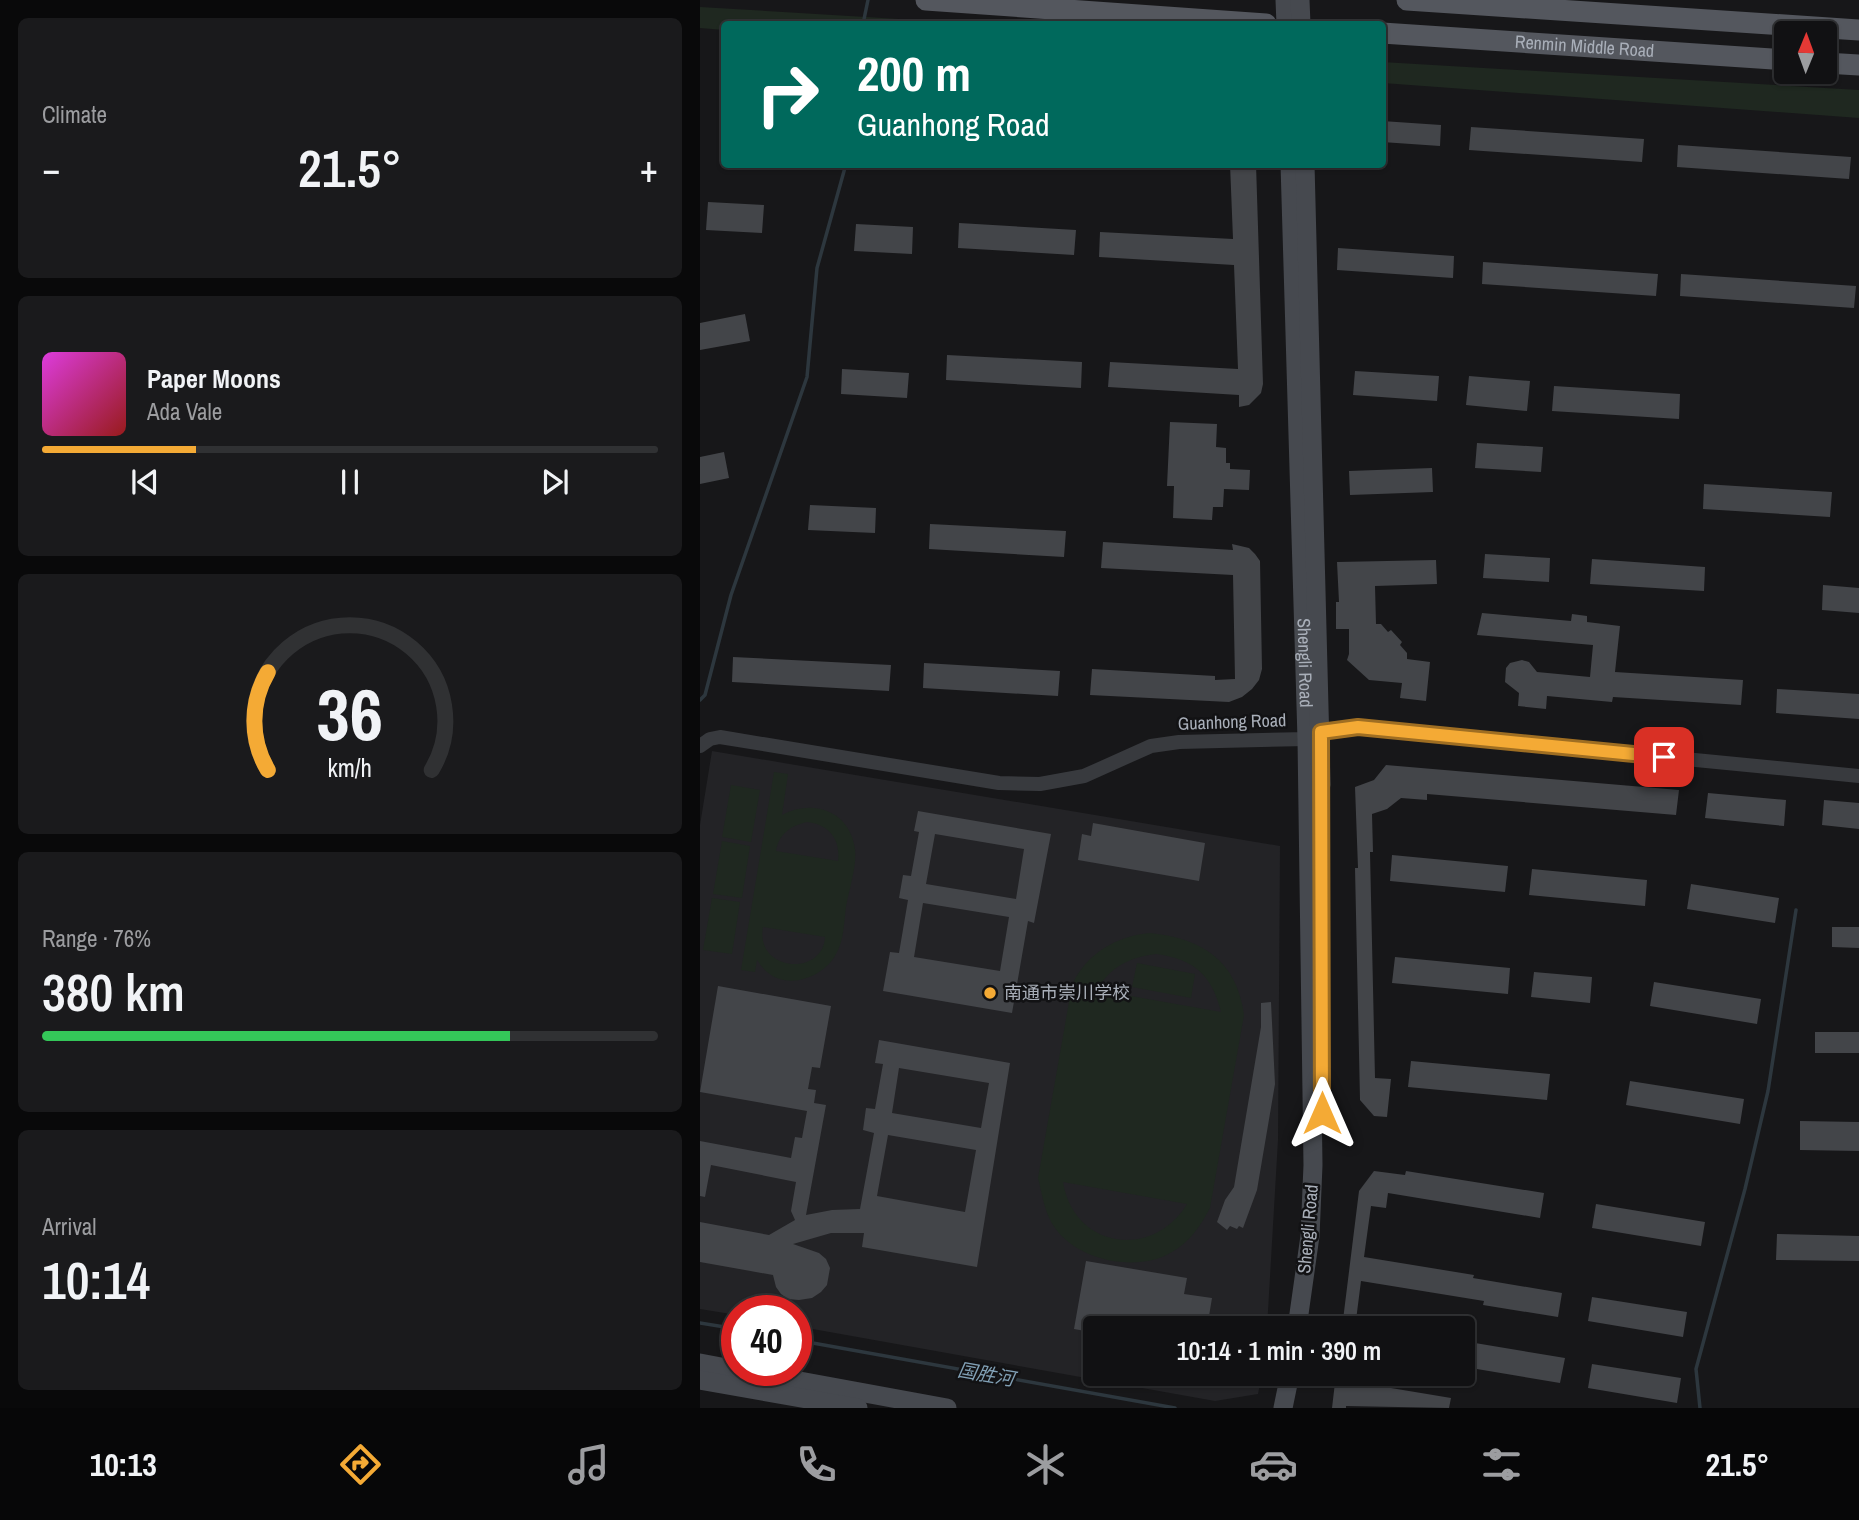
<!DOCTYPE html>
<html lang="en">
<head>
<meta charset="utf-8">
<style>
  :root { --surface:#111113; --page:#1a1a1c; --text:#f1f3f6; --muted:#9c9da0; --line:#303133; --accent:#f4aa35 }
  body { margin:0; font-family:"Archivo Narrow","Noto Sans SC",sans-serif; background:var(--page); color:var(--text); height:100vh; display:flex; flex-direction:column; font-size:26px; white-space:nowrap }
  * { box-sizing:border-box; margin:0 }
  p { font-size:23px; color:var(--muted) }
  .icon { flex:none; width:38px; height:38px; fill:none; stroke:currentColor; stroke-width:2; stroke-linecap:round; stroke-linejoin:round }
  .map { position:relative; flex:1; overflow:hidden }
  .panel { display:flex; flex-direction:column; gap:18px; padding:18px; background:#09090a; width:700px }
  .panel>* { flex:none }
  .top-card { position:absolute; left:21px; top:21px; width:665px; height:147px; border-radius:7px; box-shadow:0 2px 5px #0004,0 0 0 2px var(--line); background:#00695c; color:#fff; overflow:hidden }
  .needle { width:46px; rotate:1deg }
  .controls { position:absolute; left:1074px; top:21px; display:grid; gap:14px }
  .controls a { display:grid; place-items:center; width:63px; height:63px; border-radius:7px; background:var(--surface); box-shadow:0 2px 5px #0004,0 0 0 2px var(--line); font-size:35px }
  .speed { position:absolute; left:21px; top:1295px; display:flex; gap:14px; font-size:35px; font-weight:700; text-align:center }
  .speed>* { display:grid; place-content:center; width:91px; height:91px; border-radius:50%; background:var(--surface); box-shadow:0 2px 5px #0004,0 0 0 2px var(--line); line-height:1 }
  .speed .limit { border:10px solid #d22; background:#fff; color:#111 }
  .pin { position:absolute; display:grid; place-items:center; width:60px; height:60px; color:#fff; margin:-30px; border-radius:14px; box-shadow:0 4px 10px #0006 }
  .me { position:absolute; width:77px; margin:-38px; rotate:0deg; stroke-linejoin:round; filter:drop-shadow(0 0 5px #0008) }
  .turn { display:flex; align-items:center; gap:24px; height:147px; padding:0 21px; font-size:32px }
  .turn .icon { width:91px; height:91px; stroke-width:2.5 }
  .turn b { display:block; font-size:49px; line-height:60px }
  .big { font-size:52px; font-weight:600; line-height:1.1 }
  .panel .widget { flex:1; display:flex; flex-direction:column; justify-content:center; gap:10px; min-width:0; padding:0 24px; border-radius:10px; background:var(--page) }
  .panel .dial { align-items:center; gap:0 }
  .dial svg { height:182px; overflow:visible; fill:none; stroke:var(--line); stroke-width:7; stroke-linecap:round; text-anchor:middle }
  .dial text { fill:var(--text); stroke:none }
  .song { display:flex; align-items:center; gap:21px }
  .cover { width:84px; height:84px; border-radius:10px; background:linear-gradient(135deg,hsl(300 70% 55%),hsl(0 70% 35%)) }
  .played { height:7px; border-radius:4px; background:linear-gradient(90deg,var(--accent) 25%,var(--line) 25%) }
  .keys { display:flex; justify-content:space-around; direction:ltr }
  .heat { display:flex; justify-content:space-between; align-items:center; font-size:38px; direction:ltr }
  .charge { height:10px; border-radius:5px; background:linear-gradient(90deg,#34c759 76%,var(--line) 0) }
  .trip { position:absolute; left:383px; top:1316px; width:392px; height:70px; border-radius:7px; background:var(--surface); box-shadow:0 2px 5px #0004,0 0 0 2px var(--line); font-weight:600; line-height:70px; text-align:center }
  .dock { display:flex; height:112px; justify-content:space-around; align-items:center; background:#070708; color:var(--muted) }
  .dock .icon { width:49px; height:49px }
  .dock .current { color:var(--accent) }
  .dock b { font-size:32px; color:var(--text) }
  main { display:flex; flex:1; min-height:0 }
  .map>svg:first-child { display:block }
  .built { fill:#232326 }
  .green { fill:#1f2820; fill-rule:evenodd }
  .lines { fill:none; stroke-linecap:round; stroke-linejoin:round }
  .stream { stroke:#2d373e; stroke-width:3.5 }
  .building { fill:#434549; fill-rule:evenodd }
  .street { stroke:#383a3e; stroke-width:14 }
  .secondary { stroke:#46494f; stroke-width:19 }
  .primary { stroke:#54575e; stroke-width:21 }
  .route-casing { stroke:#9f6e22; stroke-width:18 }
  .route { stroke:#f4aa35; stroke-width:12 }
  .poi-dot { fill:#f4aa35; stroke:#121214; stroke-width:2.5 }
  .labels { text-anchor:middle; stroke-width:5; stroke-linejoin:round; paint-order:stroke }
  .street-label { font-size:18px; fill:#a9afb9; stroke:#121214 }
  .poi-label { font-size:18px; fill:#a9afb9; stroke:#121214; text-anchor:start }
  .water-label { font-size:19px; font-style:italic; fill:#809fb4; stroke:#121214 }
</style>
</head>
<body>
<main>
<section class="panel">
<div class="widget"><p>Climate</p>
<div class="heat"><a>−</a><b class="big">21.5°</b><a>+</a></div>
</div>
<div class="widget">
<div class="song"><i class="cover"></i><div><b>Paper Moons</b><p>Ada Vale</p></div></div>
<div class="played"></div>
<div class="keys"><svg class="icon" aria-label="previous" viewBox="0 0 24 24"><path d="M18 5L8 12l10 7zM5 5v14"/></svg><svg class="icon" aria-label="pause" viewBox="0 0 24 24"><path d="M8 5v14M16 5v14"/></svg><svg class="icon" aria-label="next" viewBox="0 0 24 24"><path d="M6 5l10 7-10 7zM19 5v14"/></svg></div>
</div>
<div class="widget dial"><svg viewBox="0 0 100 80">
<path d="M14 69A42 42 0 1 1 86 69"/>
<path d="M14 69A42 42 0 0 1 14 26" stroke="#f4aa35"/>
<text x="50" y="56" font-size="32" font-weight="700">36</text>
<text x="50" y="72" font-size="11">km/h</text>
</svg></div>
<div class="widget"><p>Range · 76%</p><b class="big">380 km</b><div class="charge"></div></div>
<div class="widget"><p>Arrival</p><b class="big">10:14</b></div>
</section>
<div class="map">
<svg width="1159" height="1408" viewBox="0 0 1159 1408">
  <rect width="100%" height="100%" fill="#171719"/>
  <path class="built" d="M12 751 580 846 578 1140 567 1328H396V1374H562L558 1394 515 1401 96 1326V1311H37V1315L0 1309V825Z"/>
  <path class="green" d="M0 7 282 24H24V30L0 28Z
    M682 62 1159 90V118L683 83Z
    M74 772 88 774 82 815C113 798 150 811 155 849 157 867 149 889 146 907 144 922 144 941 136 954 125 976 89 991 67 972 63 969 60 964 57 960L55 972 41 970ZM107 822C128 824 141 839 138 861L76 851C79 834 90 826 107 822ZM63 927 125 937C123 977 55 972 63 927Z
    M31 785 60 790 51 842 22 837Z
    M22 841 50 846 42 898 13 894Z
    M12 898 40 902 32 954 3 950Z
    M450 933C501 938 537 960 544 1015L510 1208C501 1225 490 1242 472 1252 438 1273 378 1261 355 1228 345 1215 342 1194 338 1178L372 985C386 954 416 936 450 933ZM456 954C494 959 512 975 521 1012L397 990C410 967 430 957 456 954ZM363 1182 487 1204C453 1260 374 1249 363 1182Z
    M437 963 495 974 491 998 432 987Z"/>
  <g class="lines">
    <path class="stream" d="M163 24 168 0
      M0 700 5 695 31 595 107 377 117 268 146 164
      M0 1323 37 1329
      M96 1340 475 1408
      M1000 1408 996 1369 1045 1189 1068 1091 1096 910"/>
  </g>
  <path class="building" d="M682 121 741 125 740 146 682 142Z
    M771 127 944 139 942 162 769 150Z
    M978 145 1151 157 1149 179 977 167Z
    M530 164H556L563 384 561 393 549 405 539 407V395L408 387 410 362 538 369 534 265 399 257 400 232 533 239Z
    M8 202 64 205 62 233 6 230Z
    M259 223 376 230 374 255 258 248Z
    M156 224 213 227 212 254 154 251Z
    M638 248 754 256 753 278 637 270Z
    M783 262 958 274 956 296 782 284Z
    M981 274 1156 286 1154 308 980 296Z
    M45 314 50 341 0 350V323Z
    M247 355 382 362 381 388 246 380Z
    M142 369 209 373 207 398 141 394Z
    M655 371 739 376 737 401 653 395Z
    M769 376 830 381 827 411 766 405Z
    M854 386 980 394 979 419 852 411Z
    M470 422 517 424 516 447 526 448V463H530V469L550 470 549 490 524 489 523 507H513L512 520 473 518 474 486H467Z
    M777 443 843 447 841 472 775 468Z
    M24 452 29 478 0 484V457Z
    M732 468 733 492 650 495 649 471Z
    M1004 484 1132 492 1130 517 1003 509Z
    M110 505 176 508 175 533 108 530Z
    M230 524 366 531 364 557 229 549Z
    M403 542 533 550 532 544 549 548 555 554 560 561 562 669 559 680 552 689 542 697 529 702 390 695 392 669 515 676V680L535 679 533 575 401 568Z
    M785 554 850 558 849 582 783 578Z
    M892 559 1005 567 1004 591 890 584Z
    M736 560 737 584 675 586 676 624H681L688 632 691 630 702 642 700 645 707 653V659L730 662 726 701 700 698 702 683 669 680 647 660 649 654V629H636V602H639L637 562Z
    M1123 585 1159 588V613L1122 610Z
    M782 613 871 621 872 614 887 616V622L920 626 915 672 1043 680 1041 705 913 697 912 702 847 696 846 709 818 706 819 693 805 682 806 668 810 663 822 660 829 662 837 672 890 677 893 645 777 635Z
    M33 657 191 665 189 691 32 682Z
    M224 663 360 671 358 696 223 688Z
    M1077 689 1159 694V719L1076 713Z
    M686 765 979 790 976 815 727 794V800L701 798 687 809 672 814 673 852H670L675 1078 691 1079 687 1117 674 1116 660 1100 655 868H658L655 787 674 780Z
    M1008 793 1086 800 1084 826 1005 818Z
    M1124 800 1159 803V829L1122 825Z
    M218 811 351 834 334 923 328 921 312 1013 183 991 190 952 199 953 208 900 199 898 203 875 211 876 219 832 214 831ZM235 834 324 849 316 899 226 884ZM223 903 309 917 300 971 214 957Z
    M393 823 505 843 499 881 378 860 382 834 391 836Z
    M692 855 808 866 805 892 690 881Z
    M832 869 947 880 945 906 829 895Z
    M991 884 1079 898 1075 923 987 909Z
    M1132 927H1159V948L1132 947Z
    M695 957 810 968 808 994 692 983Z
    M834 972 892 977 890 1003 831 997Z
    M954 982 1061 999 1057 1024 950 1006Z
    M18 986 131 1006 120 1068 112 1067 108 1089 116 1090 114 1103 126 1105 106 1215 132 1210 160 1209 174 1133 163 1130 166 1108 175 1109 183 1064 175 1063 179 1040 310 1063 277 1267 162 1247 164 1233H131L93 1244 119 1253 126 1259 130 1268 127 1285 121 1292 112 1298 99 1300 88 1299 81 1294 76 1287 73 1275 0 1262V1222L69 1235 95 1220 91 1211 96 1182 11 1165 5 1197 0 1196V1141L91 1158 95 1137 102 1138 107 1111 0 1092ZM199 1068 289 1083 281 1128 192 1113ZM188 1135 276 1150 265 1212 177 1196Z
    M571 1002 575 1084 557 1190 543 1228 539 1226 537 1229 530 1226 527 1230 517 1222 525 1200 534 1187 561 1027V1003Z
    M1115 1032H1159V1053H1115Z
    M711 1061 850 1074 847 1100 708 1087Z
    M930 1081 1044 1099 1040 1124 926 1105Z
    M1100 1121 1159 1122V1151L1100 1150Z
    M674 1171 705 1175 706 1171 844 1193 840 1218 688 1193 686 1208 671 1206 664 1257 774 1275 773 1278 862 1293 858 1317 783 1305 784 1301 661 1281 655 1328H642L659 1191Z
    M896 1204 1005 1222 1001 1246 892 1228Z
    M1077 1234 1159 1236V1261L1076 1260Z
    M386 1261 487 1278 484 1294 512 1298 507 1328H396V1333L374 1329Z
    M892 1297 987 1312 983 1337 888 1321Z
    M775 1343 865 1358 860 1383 771 1368Z
    M892 1364 981 1378 977 1403 888 1388Z
    M636 1374H650L649 1381 751 1398 749 1408 646 1406V1408H632Z"/>
  <g class="lines">
    <path class="street" d="M0 746 10 739 20 737 299 783 340 784 384 776 451 746 479 742 607 739 621 732 658 727 1159 776"/>
    <g class="secondary">
      <path d="M585 0 586 24"/>
      <path d="M600 0 601 24"/>
      <path id="s1" d="M590 164 607 739 613 1165 610 1236 597 1328"/>
      <path d="M605 164 621 785"/>
      <path d="M0 1363 37 1370"/>
      <path d="M39 1370 247 1408"/>
      <path d="M0 1380 158 1408"/>
      <path d="M583 1408 590 1374"/>
    </g>
    <g class="primary">
      <path d="M226 0 566 24"/>
      <path d="M707 0 1159 30"/>
      <path id="s2" d="M682 33 1087 60"/>
      <path d="M1125 63 1159 65"/>
    </g>
  </g>
  <g class="lines">
    <defs>
      <path id="route" d="M622 1113 621 732 658 727 964 757"/>
    </defs>
    <use href="#route" class="route-casing"/>
    <use href="#route" class="route"/>
  </g>
  <circle class="poi-dot" cx="290" cy="993" r="7"/>
  <g class="labels">
    <g class="street-label">
      <text dy="6" stroke="none"><textPath href="#s2" startOffset="203">Renmin Middle Road</textPath></text>
      <text dy="6" stroke="none"><textPath href="#s1" startOffset="499">Shengli Road</textPath></text>
      <text transform="translate(532 722) rotate(-2)" y="6">Guanhong Road</text>
      <text transform="translate(608 1229) rotate(-85)" y="6">Shengli Road</text>
    </g>
    <g class="poi-label">
      <text x="304" y="999">南通市崇川学校</text>
    </g>
    <g class="water-label">
      <text transform="translate(286 1374) rotate(10)" y="7">国胜河</text>
    </g>
  </g>
</svg>
<div class="controls">
<a><svg class="needle" viewBox="-14 -14 28 28"><path d="M0-13l5 13h-10z" fill="#e53935"/><path d="M0 13l5-13h-10z" fill="#9c9da0"/></svg></a>
</div>
<div class="speed"><div class="limit">40</div></div>
<div class="pin" style="left:964px;top:757px;background:#d93025"><svg class="icon" aria-label="arrive" viewBox="0 0 24 24"><path d="M6 21V4h12l-3 4 3 4H6"/></svg></div>
<svg class="me" style="left:622px;top:1113px" viewBox="-20 -20 40 40"><path d="M0-17L14 15 0 8-14 15z" fill="#f4aa35" stroke="#fff" stroke-width="4"/></svg>
<div class="trip">10:14 · 1 min · 390 m</div>
<div class="top-card">
<div class="turn"><svg class="icon" aria-label="right" viewBox="0 0 24 24"><path d="M7 20v-9h11M14 6l5 5-5 5"/></svg><div><b>200 m</b>Guanhong Road</div></div>
</div>
</div>
</main>
<nav class="dock">
<b>10:13</b>
<svg class="icon current" aria-label="directions" viewBox="0 0 24 24"><path d="M12 3l9 9-9 9-9-9zM9 14v-3h6M13 9l2 2-2 2"/></svg>
<svg class="icon" aria-label="music" viewBox="0 0 24 24"><path d="M9 18V5l10-2v13"/><circle cx="6" cy="18" r="3"/><circle cx="16" cy="16" r="3"/></svg>
<svg class="icon" aria-label="phone" viewBox="0 0 24 24"><path d="M5 4h4l2 5-3 2q2 4 5 5l2-3 5 2v4C11 20 4 13 5 4z"/></svg>
<svg class="icon" aria-label="climate" viewBox="0 0 24 24"><path d="M12 3v18M4 7l16 10M4 17L20 7"/></svg>
<svg class="icon" aria-label="car" viewBox="0 0 24 24"><path d="M5 17H2v-5l4-1 3-4h7l3 4 3 1v5h-3M9 17h6M6 11h13"/><circle cx="7" cy="17" r="2"/><circle cx="17" cy="17" r="2"/></svg>
<svg class="icon" aria-label="filters" viewBox="0 0 24 24"><path d="M4 7h16M4 17h16"/><circle cx="9" cy="7" r="2"/><circle cx="15" cy="17" r="2"/></svg>
<b>21.5°</b>
</nav>
</body>
</html>
